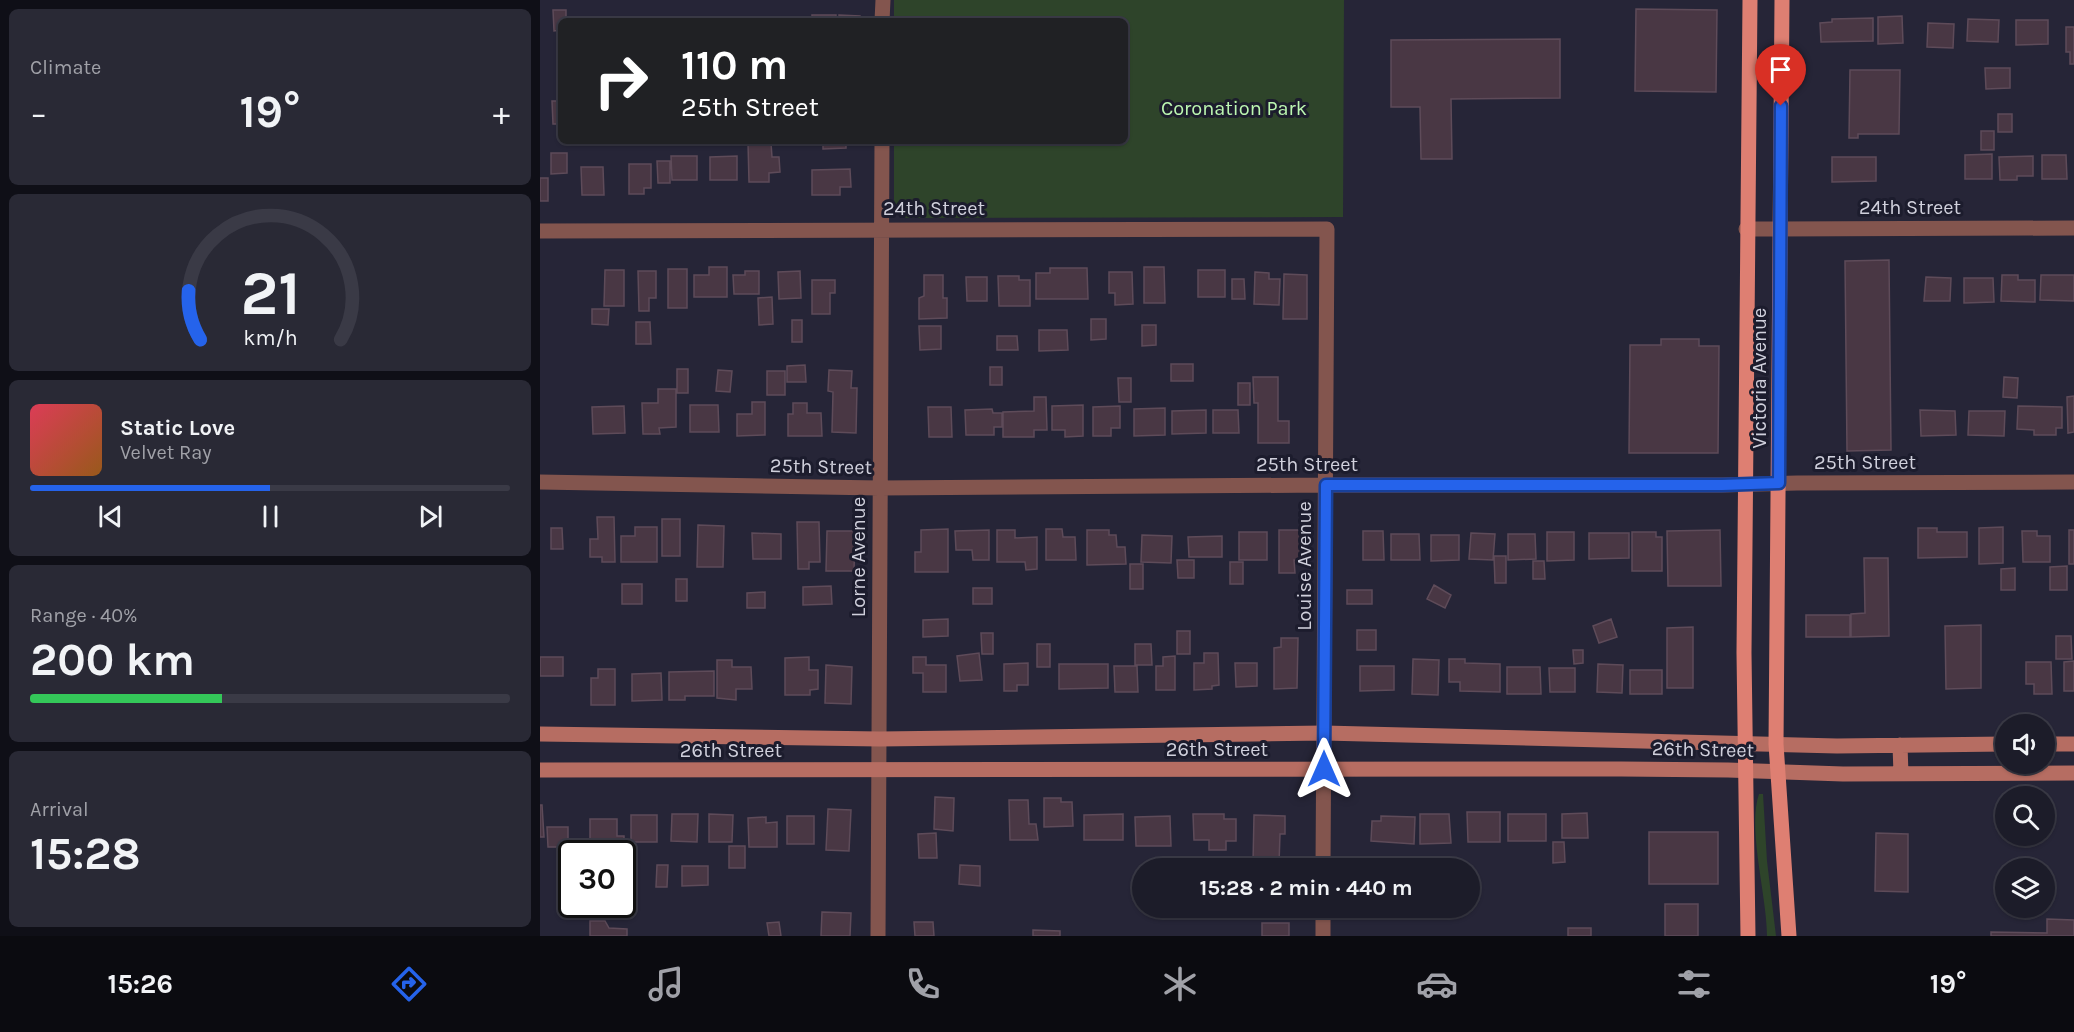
<!DOCTYPE html>
<html lang="en">
<head>
<meta charset="utf-8">
<style>
  :root { --surface:#1c1c29; --page:#292935; --text:#f1f3f6; --muted:#a0a1a8; --line:#3a3a46; --accent:#2563eb }
  body { margin:0; font-family:Karla,sans-serif; background:var(--page); color:var(--text); height:100vh; display:flex; flex-direction:column; font-size:22px; white-space:nowrap }
  * { box-sizing:border-box; margin:0 }
  p { font-size:20px; color:var(--muted) }
  .icon { flex:none; width:33px; height:33px; fill:none; stroke:currentColor; stroke-width:2; stroke-linecap:round; stroke-linejoin:round }
  .map { position:relative; flex:1; overflow:hidden }
  .side { display:flex; flex-direction:column; gap:9px; padding:9px; background:#0f0f17; width:540px }
  .side>* { flex:none }
  .hud { position:absolute; left:18px; top:18px; width:570px; height:126px; border-radius:9px; box-shadow:0 2px 4px #0004,0 0 0 2px var(--line); background:#202124; color:#fff; overflow:hidden }
  .controls { position:absolute; left:1455px; top:714px; display:grid; gap:12px }
  .controls a { display:grid; place-items:center; width:60px; height:60px; border-radius:50%; background:var(--surface); box-shadow:0 2px 4px #0004,0 0 0 2px var(--line); font-size:30px }
  .speed { position:absolute; left:18px; top:840px; display:flex; gap:12px; font-size:30px; font-weight:700; text-align:center }
  .speed>* { display:grid; place-content:center; width:78px; height:78px; border-radius:50%; background:var(--surface); box-shadow:0 2px 4px #0004,0 0 0 2px var(--line); line-height:1 }
  .speed .limit { border:3px solid #111; border-radius:9px; background:#fff; color:#111 }
  .pin { position:absolute; display:grid; place-items:center; width:51px; height:51px; color:#fff; margin:-62px -26px; border-radius:50% 50% 50% 0; rotate:-45deg; box-shadow:0 0 6px #0007 }
  .pin .icon { rotate:45deg }
  .me { position:absolute; width:66px; margin:-33px; rotate:0deg; stroke-linejoin:round; filter:drop-shadow(0 0 4px #0008) }
  .turn { display:flex; align-items:center; gap:21px; height:126px; padding:0 24px; font-size:27px }
  .turn .icon { width:78px; height:78px; stroke-width:2.5 }
  .turn b { display:block; font-size:42px; line-height:51px }
  .big { font-size:45px; font-weight:700; line-height:1.1 }
  .side .tile { flex:1; display:flex; flex-direction:column; justify-content:center; gap:9px; min-width:0; padding:0 21px; border-radius:9px; background:var(--page) }
  .side .dial { align-items:center; gap:0 }
  .dial svg { height:156px; overflow:visible; fill:none; stroke:var(--line); stroke-width:7; stroke-linecap:round; text-anchor:middle }
  .dial text { fill:var(--text); stroke:none }
  .song { display:flex; align-items:center; gap:18px }
  .cover { width:72px; height:72px; border-radius:9px; background:linear-gradient(135deg,hsl(350 70% 55%),hsl(30 70% 35%)) }
  .played { height:6px; border-radius:3px; background:linear-gradient(90deg,var(--accent) 50%,var(--line) 50%) }
  .keys { display:flex; justify-content:space-around; direction:ltr }
  .heat { display:flex; justify-content:space-between; align-items:center; font-size:33px; direction:ltr }
  .charge { height:9px; border-radius:4px; background:linear-gradient(90deg,#34c759 40%,var(--line) 0) }
  .trip { position:absolute; left:592px; top:858px; width:348px; height:60px; border-radius:30px; background:var(--surface); box-shadow:0 2px 4px #0004,0 0 0 2px var(--line); font-weight:700; line-height:60px; text-align:center }
  .menu { display:flex; height:96px; justify-content:space-around; align-items:center; background:#0b0b10; color:var(--muted) }
  .menu .icon { width:42px; height:42px }
  .menu .current { color:var(--accent) }
  .menu b { font-size:27px; color:var(--text) }
  main { display:flex; flex:1; min-height:0 }
  .map>svg:first-child { display:block }
  .green { fill:#2e442a }
  .building { fill:#493744; stroke:#5e4b59; stroke-width:1.5 }
  .lines { fill:none; stroke-linecap:round; stroke-linejoin:round }
  .street { stroke:#83554e; stroke-width:15 }
  .secondary { stroke:#b66d62; stroke-width:15 }
  .primary { stroke:#de7f72; stroke-width:15 }
  .route-casing { stroke:#184099; stroke-width:15 }
  .route { stroke:#2563eb; stroke-width:10 }
  .labels { text-anchor:middle; stroke-width:6; stroke-linejoin:round; paint-order:stroke }
  .park-label { font-size:20px; fill:#bcf7b1; stroke:#1c1c2d }
  .street-label { font-size:20px; fill:#d0d0dc; stroke:#1c1c2d }
</style>
</head>
<body>
<main>
<section class="side">
<div class="tile"><p>Climate</p>
<div class="heat"><a>−</a><b class="big">19°</b><a>+</a></div>
</div>
<div class="tile dial"><svg viewBox="0 0 100 80">
<path d="M14 69A42 42 0 1 1 86 69"/>
<path d="M14 69A42 42 0 0 1 8 44" stroke="#2563eb"/>
<text x="50" y="56" font-size="32" font-weight="700">21</text>
<text x="50" y="72" font-size="11">km/h</text>
</svg></div>
<div class="tile">
<div class="song"><i class="cover"></i><div><b>Static Love</b><p>Velvet Ray</p></div></div>
<div class="played"></div>
<div class="keys"><svg class="icon" aria-label="previous" viewBox="0 0 24 24"><path d="M18 5L8 12l10 7zM5 5v14"/></svg><svg class="icon" aria-label="pause" viewBox="0 0 24 24"><path d="M8 5v14M16 5v14"/></svg><svg class="icon" aria-label="next" viewBox="0 0 24 24"><path d="M6 5l10 7-10 7zM19 5v14"/></svg></div>
</div>
<div class="tile"><p>Range · 40%</p><b class="big">200 km</b><div class="charge"></div></div>
<div class="tile"><p>Arrival</p><b class="big">15:28</b></div>
</section>
<div class="map">
<svg width="1534" height="936" viewBox="0 0 1534 936">
  <rect width="100%" height="100%" fill="#262537"/>
  <path class="green" d="M354 0H804L803 217 366 218 357 212 354 206V141H585V21H354Z
    M1219 794H1223L1227 861 1236 936H1227C1227 896 1207 829 1219 794Z"/>
  <path class="building" d="M1096 9 1177 10 1176 92 1095 91Z
    M13 10H26V21H21V30L14 31Z
    M272 15H296V21H272Z
    M299 15 320 16V21H299Z
    M1362 16 1363 43 1338 44V17Z
    M100 17H120L121 21H100Z
    M1333 18V41L1281 42 1280 23 1292 22V19Z
    M155 19H175V21H155Z
    M1428 19 1459 20 1458 42 1427 41Z
    M1476 20H1508V44L1476 45Z
    M1388 23 1414 24 1413 48 1387 47Z
    M1526 27H1534V64H1530V52H1526Z
    M1020 39V98L911 99 912 159H881L880 107H851V40Z
    M1445 68H1470V88L1446 89Z
    M1310 70H1360L1359 134H1318V138H1309Z
    M12 101H21V124H13Z
    M1458 114H1472V132H1458Z
    M1441 131H1454V150H1441Z
    M283 141H306V148L283 149Z
    M208 143H231L232 157H239L240 172 229 173V182H209Z
    M11 153H27V173L11 174Z
    M1452 154V179H1425V155Z
    M1502 155H1526L1527 179H1502Z
    M131 156H157V180H132Z
    M197 156V180H170V157Z
    M1493 156V176H1477V180H1460L1459 157Z
    M1292 157H1336V181L1292 182Z
    M117 161H130V183H118Z
    M89 164H111V188H104V194H89Z
    M41 167H63L64 195H42Z
    M310 169 311 187H300V195H272V170Z
    M0 178H8V201H0Z
    M1349 260 1351 450 1307 451 1305 261Z
    M169 267H187V297H154V275H169Z
    M604 267H624L625 303H604Z
    M510 268H547L548 299H496V273H510Z
    M128 269H147V308H128Z
    M65 270H84V306H64Z
    M658 270H685V297H658Z
    M98 271H116V298H109V311H99Z
    M205 271H219V294H194L193 275H205Z
    M260 271 261 298 239 299 238 272Z
    M569 272H592L593 304 575 305V293H569Z
    M715 272 729 273V279H740L739 305 714 304Z
    M744 274 767 275V319H743Z
    M384 275H403V298H407V318L379 319V298L384 296Z
    M1462 275H1478V280H1495V302L1461 301Z
    M1501 275H1534V301L1500 300Z
    M458 276H479V280H490V306H459Z
    M426 277H447V301H427Z
    M1386 277 1411 278 1410 301H1384Z
    M1424 278H1453L1454 302 1424 303Z
    M692 279H704L705 299H692Z
    M272 280H295V293H290V314H272Z
    M232 297 233 324 219 325 218 298Z
    M52 309H69L68 325 52 324Z
    M551 319H566V339L551 340Z
    M252 320H262V342H252Z
    M96 322H110L111 344H96Z
    M602 325H616V345L602 346Z
    M379 326H401V349L380 350Z
    M499 330H527L528 350 499 351Z
    M457 336H477L478 350H457Z
    M1121 339H1159V346H1179L1178 453H1089L1090 345H1121Z
    M631 364H653V381H631Z
    M265 365 266 382H247V366Z
    M450 367H462V385H450Z
    M137 369H148V393H137Z
    M178 370 192 371 190 392 176 391Z
    M289 370 312 371 311 388H317L316 433 292 432 293 392 288 391Z
    M227 371H245V395H227Z
    M713 377H738V421H749V443H718V403H714Z
    M1464 377 1478 378 1477 398 1463 397Z
    M578 378H591V402H579Z
    M698 383H710V405H698Z
    M118 389H136V427L119 428 120 434H103L102 403H118Z
    M1534 396V432L1528 433 1527 397Z
    M494 397H506L507 430H494V437H463V412L494 411Z
    M212 402H225V435L197 436V414H212Z
    M253 403H267V413H281L282 436H248V414H253Z
    M150 405H178L179 432H150Z
    M543 405V436L525 437V430H512V406Z
    M84 406 85 433 53 434 52 407Z
    M580 406V428H571V436H553V407Z
    M1478 406 1522 407V428H1516V435H1494V430L1477 429Z
    M388 407H411L412 437H389Z
    M625 408V435L594 436V409Z
    M452 409 453 413H462V427H454V435H426L425 410Z
    M666 410V433L632 434V411Z
    M673 410H698L699 433H673Z
    M1380 410 1415 411 1416 435 1381 436Z
    M1429 411H1465L1464 436 1428 435Z
    M57 517H74L75 562H62V557H50V539H58Z
    M122 519H140V556H122Z
    M257 522H279L280 562H269V569H258Z
    M158 525 184 526 183 567H157Z
    M95 527H117V562H81V536H95Z
    M1463 527V563L1439 564V528Z
    M11 528H22L23 549H11Z
    M1378 528H1397V532H1427V557L1378 558Z
    M408 529V572H375V552H381V530Z
    M506 529H522L523 537H535L536 560H506Z
    M449 530V560H433L432 550H416L415 531Z
    M457 530H475V538L497 537V569L486 570 485 562H457Z
    M547 530H569V535H576L577 547H585L586 564 547 565Z
    M739 530H765L766 561 754 560 755 573H739Z
    M1180 530 1181 586H1128L1127 531Z
    M1529 530H1534V564H1529Z
    M287 531H315L314 571H286Z
    M823 531H843L844 560H823Z
    M1482 531H1497V536H1510V562H1483Z
    M699 532H727V560H699Z
    M1007 532H1034V560L1007 561Z
    M1092 532H1116V537H1122V571H1092Z
    M212 533 241 534V559H213Z
    M931 533 955 534 953 560 929 559Z
    M1049 533H1089V558L1049 559Z
    M851 534H879L880 560H851Z
    M968 534H995L996 559 968 560Z
    M602 535 632 536 631 563 601 562Z
    M891 535H919V560L891 561Z
    M682 536V557H649L648 537Z
    M954 556H966V583H955Z
    M1324 558H1348L1349 636 1311 637V614L1325 613Z
    M637 560H654V578H638Z
    M993 561H1004L1005 579H993Z
    M690 562H703V584H690Z
    M590 564H603V589H590Z
    M1527 566V590H1510V567Z
    M1475 568V590H1461V569Z
    M136 579H147V601H136Z
    M82 584H102V604H82Z
    M894 585 911 595 905 608 887 599Z
    M291 586 292 604 263 605V587Z
    M433 588H452V604H433Z
    M807 590H832V604H807Z
    M225 592V608H207V593Z
    M1266 615H1310V637H1266Z
    M408 619V636L383 637V620Z
    M1071 619 1077 637 1059 643 1053 626Z
    M1441 625V688L1406 689 1405 626Z
    M1153 627V688H1127V628Z
    M817 630H836V650H817Z
    M637 631H650V654H637Z
    M441 633H453V654H442Z
    M1516 636H1531L1532 659H1516Z
    M741 638H758L757 688 734 689V648L741 647Z
    M497 644H510V667H497Z
    M595 644H611L612 665H595Z
    M1033 650H1043V663L1034 664Z
    M439 653 442 680 420 681 417 656Z
    M664 653H678L679 685 672 686V689L654 690V663H664Z
    M635 656V690H616V666H623V657Z
    M0 657H23V676H0Z
    M269 657V670H278V689L270 690V695H245V658Z
    M373 657H386V665H406V692H383V673H373Z
    M873 659 899 660 898 695 872 694Z
    M909 659H925V663L960 664V692L920 691V682H909Z
    M177 660H192V667H211L212 689H196V700L177 698Z
    M1534 661V691H1524V662Z
    M1486 662H1511L1512 694H1494V684H1486Z
    M488 663V685H477V691H464V664Z
    M695 663H717V686L696 687Z
    M519 664H568V688L519 689Z
    M1058 664 1083 665 1082 693 1057 692Z
    M286 665 312 667 311 704 285 703Z
    M574 666H597L598 692H575Z
    M820 666H854V690L820 691Z
    M967 667H1000L1001 694H967Z
    M1009 668H1035V692H1010Z
    M58 669H75V705H51V678H58Z
    M1090 670H1122V694H1090Z
    M174 671V696H145V700H129V672Z
    M121 673 122 700 92 701V674Z
    M395 797 414 798 413 831 394 829Z
    M504 798H521V802H532L533 826 504 827Z
    M469 800H488L489 824H496L498 840H470Z
    M0 805H2L4 837H0Z
    M288 809 311 810 309 851 286 850Z
    M927 812H960V842H928Z
    M1047 813 1048 838H1022V814Z
    M132 814H158L157 842 131 841Z
    M169 814 193 815 192 842H169Z
    M583 814V840H544V815Z
    M653 814H684V819H696V841H686V850H669V840H654Z
    M880 814H909L911 843 880 844Z
    M968 814H1006V841H968Z
    M91 815H117V842H91Z
    M714 815 745 816V834H740L739 864 713 863Z
    M247 816H274V844H247Z
    M630 816 631 846H596L595 817Z
    M841 816 875 817 874 844 831 841 832 821H841Z
    M226 817V823L237 822V847H209L208 818Z
    M50 819H77V836H84V854H50Z
    M7 827H28V847H8Z
    M1109 832H1178V884H1109Z
    M396 833 397 858H379L378 834Z
    M1336 833 1368 834V892L1335 891Z
    M1013 842H1024L1025 862 1013 863Z
    M189 846H205V868H189Z
    M117 865H128L127 887H116Z
    M420 865 440 866V886L419 884Z
    M142 866H168V885L142 886Z
    M1125 904H1158V936H1125Z
    M282 912 311 913 310 936H281Z
    M1507 919 1534 920V936H1451V932L1507 933Z
    M50 921H65L69 928 87 929V936H50Z
    M239 922 241 936H229L227 923Z
    M374 922H393L394 936H375Z
    M722 923H749V936H722Z
    M1028 928H1051V936H1028Z
    M493 930 520 931V936H493Z"/>
  <g class="lines">
    <path class="street" d="M342 21 343 0
      M1206 229 1534 228
      M0 231 787 229 783 868
      M0 482 339 488 786 485H1182L1257 483 1534 482
      M338 936 342 141
      M783 936V908"/>
    <path class="secondary" d="M0 734 340 739 784 733 1297 746 1466 744
      M1504 744H1534
      M1360 745 1361 774
      M0 770 1081 769 1188 770 1303 774 1534 773"/>
    <path class="primary" d="M1242 0 1236 744 1249 936
      M1208 936 1204 653 1210 0"/>
  </g>
  <g class="lines">
    <defs>
      <path id="route" d="M784 769 786 485H1182L1239 483 1241 106"/>
    </defs>
    <use href="#route" class="route-casing"/>
    <use href="#route" class="route"/>
  </g>
  <g class="labels">
    <g class="park-label">
      <text x="694" y="115">Coronation Park</text>
    </g>
    <g class="street-label">
      <text x="1370" y="214">24th Street</text>
      <text x="394" y="215">24th Street</text>
      <text transform="translate(1219 378) rotate(-90)" y="7">Victoria Avenue</text>
      <text x="1325" y="469">25th Street</text>
      <text x="767" y="471">25th Street</text>
      <text transform="translate(281 466) rotate(1)" y="7">25th Street</text>
      <text transform="translate(318 557) rotate(-90)" y="7">Lorne Avenue</text>
      <text transform="translate(764 566) rotate(-90)" y="7">Louise Avenue</text>
      <text x="677" y="756">26th Street</text>
      <text transform="translate(1163 749) rotate(1)" y="7">26th Street</text>
      <text x="191" y="757">26th Street</text>
    </g>
  </g>
</svg>
<div class="controls">
<a><svg class="icon" aria-label="sound" viewBox="0 0 24 24"><path d="M4 9h4l5-4v14l-5-4H4zM17 9q2 3 0 6"/></svg></a>
<a><svg class="icon" aria-label="search" viewBox="0 0 24 24"><circle cx="10" cy="10" r="6"/><path d="M15 15l6 6"/></svg></a>
<a><svg class="icon" aria-label="layers" viewBox="0 0 24 24"><path d="M12 4l9 5-9 5-9-5zM3 14l9 5 9-5"/></svg></a>
</div>
<div class="speed"><div class="limit">30</div></div>
<div class="pin" style="left:1241px;top:106px;background:#d93025"><svg class="icon" aria-label="arrive" viewBox="0 0 24 24"><path d="M6 21V4h12l-3 4 3 4H6"/></svg></div>
<svg class="me" style="left:784px;top:769px" viewBox="-20 -20 40 40"><path d="M0-17L14 15 0 8-14 15z" fill="#2563eb" stroke="#fff" stroke-width="4"/></svg>
<div class="trip">15:28 · 2 min · 440 m</div>
<div class="hud">
<div class="turn"><svg class="icon" aria-label="right" viewBox="0 0 24 24"><path d="M7 20v-9h11M14 6l5 5-5 5"/></svg><div><b>110 m</b>25th Street</div></div>
</div>
</div>
</main>
<nav class="menu">
<b>15:26</b>
<svg class="icon current" aria-label="directions" viewBox="0 0 24 24"><path d="M12 3l9 9-9 9-9-9zM9 14v-3h6M13 9l2 2-2 2"/></svg>
<svg class="icon" aria-label="music" viewBox="0 0 24 24"><path d="M9 18V5l10-2v13"/><circle cx="6" cy="18" r="3"/><circle cx="16" cy="16" r="3"/></svg>
<svg class="icon" aria-label="phone" viewBox="0 0 24 24"><path d="M5 4h4l2 5-3 2q2 4 5 5l2-3 5 2v4C11 20 4 13 5 4z"/></svg>
<svg class="icon" aria-label="climate" viewBox="0 0 24 24"><path d="M12 3v18M4 7l16 10M4 17L20 7"/></svg>
<svg class="icon" aria-label="car" viewBox="0 0 24 24"><path d="M5 17H2v-5l4-1 3-4h7l3 4 3 1v5h-3M9 17h6M6 11h13"/><circle cx="7" cy="17" r="2"/><circle cx="17" cy="17" r="2"/></svg>
<svg class="icon" aria-label="filters" viewBox="0 0 24 24"><path d="M4 7h16M4 17h16"/><circle cx="9" cy="7" r="2"/><circle cx="15" cy="17" r="2"/></svg>
<b>19°</b>
</nav>
</body>
</html>
